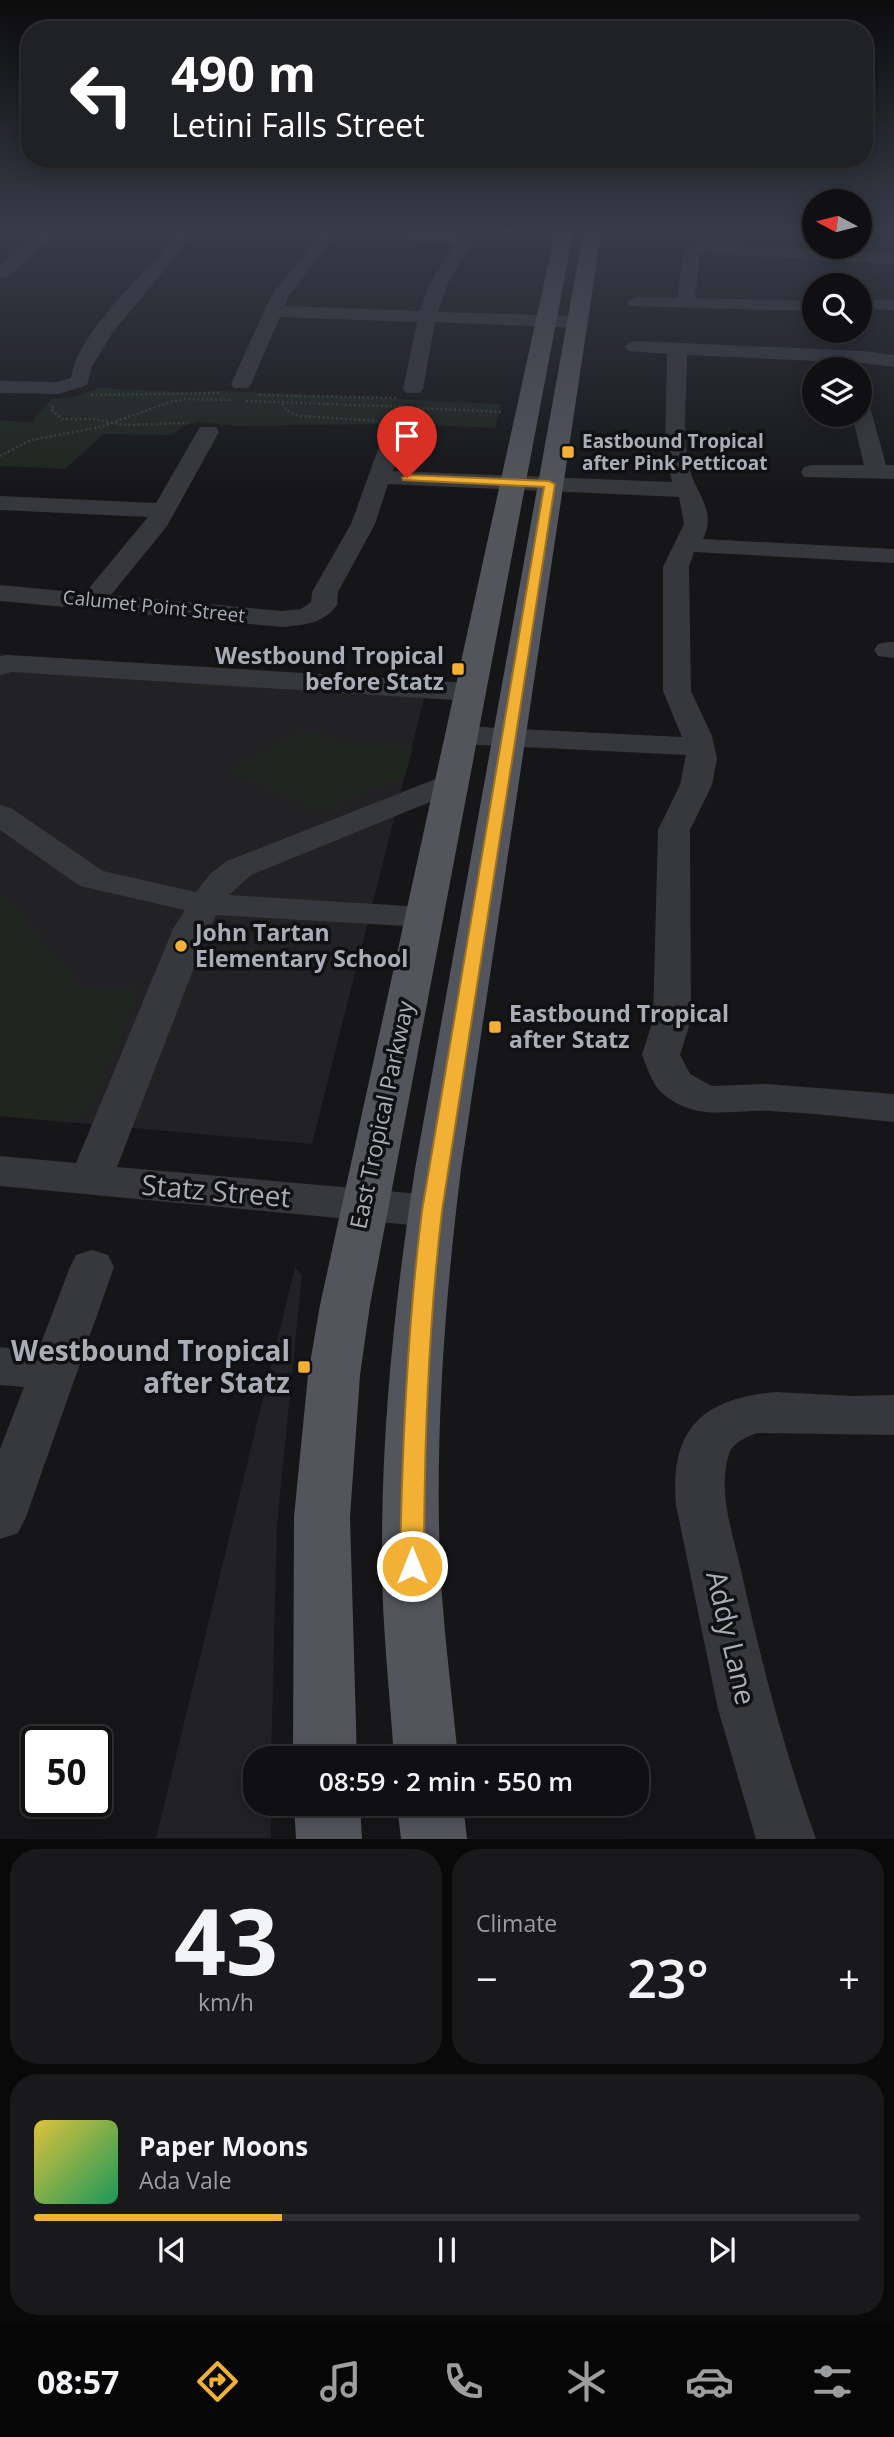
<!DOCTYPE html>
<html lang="en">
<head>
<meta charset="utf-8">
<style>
  :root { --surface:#101012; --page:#19191b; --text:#f1f3f6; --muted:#9c9d9f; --line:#303032; --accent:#f2b134 }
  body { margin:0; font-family:"Open Sans",sans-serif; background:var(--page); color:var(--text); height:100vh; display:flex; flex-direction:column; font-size:26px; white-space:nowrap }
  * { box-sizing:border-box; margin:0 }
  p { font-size:23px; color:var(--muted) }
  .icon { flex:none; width:38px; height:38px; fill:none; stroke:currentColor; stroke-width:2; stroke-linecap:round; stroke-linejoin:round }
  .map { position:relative; height:1839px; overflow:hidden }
  .panel { display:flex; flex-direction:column; gap:10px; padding:10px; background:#09090a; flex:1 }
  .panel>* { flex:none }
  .hud { position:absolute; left:21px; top:21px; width:852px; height:147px; border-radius:28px; box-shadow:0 4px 18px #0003,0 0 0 2px var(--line); background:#202124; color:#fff; overflow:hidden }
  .needle { width:46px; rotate:277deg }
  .controls { position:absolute; left:802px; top:189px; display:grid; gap:14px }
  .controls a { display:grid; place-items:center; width:70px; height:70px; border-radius:50%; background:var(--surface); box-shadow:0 4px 18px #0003,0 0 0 2px var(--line); font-size:35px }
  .speed { position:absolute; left:21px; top:1726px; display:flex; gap:14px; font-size:35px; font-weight:700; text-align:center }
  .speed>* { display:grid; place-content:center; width:91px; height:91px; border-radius:50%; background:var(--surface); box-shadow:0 4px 18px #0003,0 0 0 2px var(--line); line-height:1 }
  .speed .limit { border:4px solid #111; border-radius:10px; background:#fff; color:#111 }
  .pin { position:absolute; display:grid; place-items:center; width:60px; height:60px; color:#fff; margin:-72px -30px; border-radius:50% 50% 50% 0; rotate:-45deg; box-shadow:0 0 7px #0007 }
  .pin .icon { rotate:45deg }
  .me { position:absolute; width:77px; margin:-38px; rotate:0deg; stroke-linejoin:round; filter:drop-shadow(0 0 5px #0008) }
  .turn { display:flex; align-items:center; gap:24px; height:147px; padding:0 35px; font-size:32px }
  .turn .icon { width:91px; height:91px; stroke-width:2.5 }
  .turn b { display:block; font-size:49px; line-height:60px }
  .big { font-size:52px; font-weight:600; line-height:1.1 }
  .panel .widget { flex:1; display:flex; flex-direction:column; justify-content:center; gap:10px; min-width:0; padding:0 24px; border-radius:28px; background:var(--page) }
  .panel .dial { align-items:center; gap:0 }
  .dial b { font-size:91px; line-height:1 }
  .song { display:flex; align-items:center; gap:21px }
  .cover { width:84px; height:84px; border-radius:10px; background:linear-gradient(135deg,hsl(50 70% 55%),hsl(150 70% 35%)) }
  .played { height:7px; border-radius:4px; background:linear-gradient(90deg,var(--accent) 30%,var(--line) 30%) }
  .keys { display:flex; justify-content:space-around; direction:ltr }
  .heat { display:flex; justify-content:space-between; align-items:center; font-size:38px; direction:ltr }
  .panel .tiles { flex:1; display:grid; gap:10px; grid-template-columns:1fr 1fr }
  .widget:last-child { grid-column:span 2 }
  .trip { position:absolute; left:243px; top:1746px; width:406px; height:70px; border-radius:28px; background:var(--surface); box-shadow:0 4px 18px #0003,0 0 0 2px var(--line); font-weight:600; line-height:70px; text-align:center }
  .tabs { display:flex; height:112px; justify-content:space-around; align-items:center; background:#060607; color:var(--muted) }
  .tabs .icon { width:49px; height:49px }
  .tabs .current { color:var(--accent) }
  .tabs b { font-size:32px; color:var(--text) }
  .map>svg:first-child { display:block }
  .built { fill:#222225 }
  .green { fill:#1e261f }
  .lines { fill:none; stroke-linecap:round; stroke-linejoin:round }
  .path { stroke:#3d3f44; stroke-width:2.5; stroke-dasharray:2 2.5; stroke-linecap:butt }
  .minor { fill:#37383d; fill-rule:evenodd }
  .major { fill:#53555c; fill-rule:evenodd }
  .route { fill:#f2b134; stroke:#9d7322; stroke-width:2 }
  .poi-dot { fill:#f2b134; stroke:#111113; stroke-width:2.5 }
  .labels { text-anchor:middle; stroke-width:7; stroke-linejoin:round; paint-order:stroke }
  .far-poi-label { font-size:19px; font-weight:bold; fill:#a8adb8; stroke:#111113; text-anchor:start }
  .far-street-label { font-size:19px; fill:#a8adb8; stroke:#111113 }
  .poi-label { font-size:23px; font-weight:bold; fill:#a8adb8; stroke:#111113; text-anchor:start }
  .street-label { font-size:23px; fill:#a8adb8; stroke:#111113 }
  .near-street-label { font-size:28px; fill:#a8adb8; stroke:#111113 }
  .near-poi-label { font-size:28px; font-weight:bold; fill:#a8adb8; stroke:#111113; text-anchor:end }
</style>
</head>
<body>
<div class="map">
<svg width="894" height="1839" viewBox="0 0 894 1839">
  <rect width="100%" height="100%" fill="#161618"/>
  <path class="built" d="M0 654 428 683 312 1144 0 1116Z
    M295 1267 302 1275 277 1524 271 1759H256V1804H271V1838H156Z"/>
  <path class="green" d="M100 388 182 392 222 391 501 404 495 428 429 425 420 427 386 424 235 426 199 422 185 425 171 435 104 434 65 469 0 466V420L30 423 52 399 72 397Z
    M306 729 338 742 413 747 405 776 320 811 231 771Z
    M0 892 81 986 139 990 88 1112 66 1122 0 1116Z"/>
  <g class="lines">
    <path class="path" d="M91 395 222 393
      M259 395 396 398
      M246 401 409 407
      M282 404 290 413 301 416 377 421
      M53 406 51 409 62 419H95L123 425 188 423
      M418 408 503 412
      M0 456 31 440 100 427 170 402 187 399 231 400"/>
    <path class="minor" d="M40 233H58L6 278 0 279V265Z
      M178 233H195L113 332 92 366 87 385 59 394 0 393V381L57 382 71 378C78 330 148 272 178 233Z
      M322 233H455L471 238 473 241 447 285 438 312 577 316 586 322 577 328 435 322 423 389 420 393H406L403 389 417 322 280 317 251 384 248 388H234L231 384 272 294ZM336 237 450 242 455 243 429 285 420 311 285 306 289 295Z
      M697 243 894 254V264L700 253 695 298 814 301V311L630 306 627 302 636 297 678 298 683 251Z
      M859 299 894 300V310L859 309Z
      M635 341 863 351 894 355V367L863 363 687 355C687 391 682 428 688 463 693 491 718 509 703 539L894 549V563L694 552 689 567 691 691 712 736 717 759 712 785 690 830 691 1020 680 1055 690 1074 712 1086 767 1084 894 1094V1122C853 1118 812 1113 770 1111 731 1109 697 1123 662 1093 652 1085 647 1066 642 1055L653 1020 658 830 680 785 686 755 460 744 449 741 445 735 449 729 460 726 682 737 663 691V567L684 524 679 497 388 484 375 524 338 592 337 605C324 624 303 625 282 627L0 601V585L85 593 148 517 0 510V496L156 503 197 432 200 427H216L219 432 167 526 111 595 282 611 301 609 311 602 312 592 351 524 384 433 387 428H403L406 433 393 471 672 482 665 449 667 354 628 351 625 347 628 343Z
      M859 397 866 399 869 403 886 465H894V479L804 477 801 472 804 467 812 465H864L852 415H859Z
      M888 642H894V658L878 656 874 650 878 644Z
      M7 655 469 683 479 686 483 692 479 698 469 701 12 672 0 675V656Z
      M451 773 462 775 467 782 462 789 251 875 229 895 423 907 435 910 440 917 435 924 423 927 216 915 209 929 117 1167 432 1195 447 1200 454 1211 447 1222 432 1227 0 1186V1156L76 1163 173 929 185 910 80 886 0 830V805L11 808 103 871 196 892 211 873 227 861Z
      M92 1250 108 1255 114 1267 26 1517 18 1533 0 1539V1449L24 1387 0 1385V1347L38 1351 70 1267 76 1255Z
      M776 1392 852 1396 894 1395V1435L758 1433C748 1436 732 1443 729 1454 717 1491 733 1534 741 1570 761 1661 784 1751 816 1839H756L718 1709 676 1505C669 1429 703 1398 776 1392Z"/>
    <path class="major" d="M555 233H573L370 1305 360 1375 350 1517 357 1759H293L294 1517 308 1375 320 1305Z
      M583 233H601L461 1169C445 1299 435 1431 440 1562 443 1628 452 1693 458 1759H394C390 1693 382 1628 382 1562 381 1430 395 1299 415 1169Z
      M294 1804H360L362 1839H296Z
      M397 1804H463L467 1839H401Z"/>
  </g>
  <linearGradient id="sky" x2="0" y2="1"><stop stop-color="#0c0c0d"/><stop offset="0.47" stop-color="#363c48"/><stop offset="1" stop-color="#363c48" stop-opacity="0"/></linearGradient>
  <rect width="894" height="491" fill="url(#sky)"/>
  <path class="route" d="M407 475 549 481 555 484 442 1211C428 1329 424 1447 424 1566L420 1573 412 1577 403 1573 400 1566C402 1447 407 1329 422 1211L544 487 403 480 402 478Z"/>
  <g class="poi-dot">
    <rect x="561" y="445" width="14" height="14" rx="3.5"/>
    <rect x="451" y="662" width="14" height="14" rx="3.5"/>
    <circle cx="181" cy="946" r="7"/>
    <rect x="488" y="1020" width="14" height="14" rx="3.5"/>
    <rect x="297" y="1360" width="14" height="14" rx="3.5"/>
  </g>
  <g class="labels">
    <g class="far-poi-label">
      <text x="582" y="448">Eastbound Tropical<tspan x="582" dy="22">after Pink Petticoat</tspan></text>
    </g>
    <g class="far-street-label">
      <text transform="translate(154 606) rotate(6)" y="7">Calumet Point Street</text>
    </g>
    <g class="poi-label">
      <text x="444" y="664" text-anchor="end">Westbound Tropical<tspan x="444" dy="26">before Statz</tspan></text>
      <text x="195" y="941">John Tartan<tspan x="195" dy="26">Elementary School</tspan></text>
      <text x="509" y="1022">Eastbound Tropical<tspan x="509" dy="26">after Statz</tspan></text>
    </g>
    <g class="street-label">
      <text transform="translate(382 1115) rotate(-78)" y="8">East Tropical Parkway</text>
    </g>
    <g class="near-street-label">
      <text transform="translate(216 1191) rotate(5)" y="10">Statz Street</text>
      <text transform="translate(731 1638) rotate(77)" y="10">Addy Lane</text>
    </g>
    <g class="near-poi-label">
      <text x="290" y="1361">Westbound Tropical<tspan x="290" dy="32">after Statz</tspan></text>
    </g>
  </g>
</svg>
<div class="controls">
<a><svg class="needle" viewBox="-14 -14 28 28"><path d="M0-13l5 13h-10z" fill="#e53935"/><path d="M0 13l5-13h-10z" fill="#9c9d9f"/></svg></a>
<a><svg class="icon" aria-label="search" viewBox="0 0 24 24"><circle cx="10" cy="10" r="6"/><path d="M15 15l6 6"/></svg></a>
<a><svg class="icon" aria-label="layers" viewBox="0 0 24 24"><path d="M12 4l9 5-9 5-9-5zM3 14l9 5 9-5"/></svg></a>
</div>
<div class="speed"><div class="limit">50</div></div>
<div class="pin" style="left:407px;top:478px;background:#d93025"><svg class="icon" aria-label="arrive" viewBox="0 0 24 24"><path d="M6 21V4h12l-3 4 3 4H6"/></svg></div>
<svg class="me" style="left:412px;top:1566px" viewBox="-20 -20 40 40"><circle r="17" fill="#f2b134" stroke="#fff" stroke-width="3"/><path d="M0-11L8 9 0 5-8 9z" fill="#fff"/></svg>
<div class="trip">08:59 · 2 min · 550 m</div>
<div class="hud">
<div class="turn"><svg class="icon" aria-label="left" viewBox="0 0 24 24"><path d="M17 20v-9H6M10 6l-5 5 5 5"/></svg><div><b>490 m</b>Letini Falls Street</div></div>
</div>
</div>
<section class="panel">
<div class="tiles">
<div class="widget dial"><b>43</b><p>km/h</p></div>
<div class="widget"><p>Climate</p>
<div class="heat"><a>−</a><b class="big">23°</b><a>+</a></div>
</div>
<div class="widget">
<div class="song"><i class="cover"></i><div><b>Paper Moons</b><p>Ada Vale</p></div></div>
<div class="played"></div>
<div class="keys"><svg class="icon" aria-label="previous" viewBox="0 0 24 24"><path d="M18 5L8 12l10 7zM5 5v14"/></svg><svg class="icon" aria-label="pause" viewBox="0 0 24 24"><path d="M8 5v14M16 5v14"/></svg><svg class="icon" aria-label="next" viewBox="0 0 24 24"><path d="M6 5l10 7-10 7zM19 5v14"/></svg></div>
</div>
</div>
</section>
<nav class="tabs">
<b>08:57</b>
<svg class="icon current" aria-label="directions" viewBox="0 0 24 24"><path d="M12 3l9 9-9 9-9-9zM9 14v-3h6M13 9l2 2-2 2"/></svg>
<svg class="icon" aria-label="music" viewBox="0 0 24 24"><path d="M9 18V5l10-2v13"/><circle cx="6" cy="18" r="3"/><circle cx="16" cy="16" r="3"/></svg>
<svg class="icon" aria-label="phone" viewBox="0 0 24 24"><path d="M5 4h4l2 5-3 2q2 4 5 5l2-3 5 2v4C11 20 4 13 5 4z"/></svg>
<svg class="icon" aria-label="climate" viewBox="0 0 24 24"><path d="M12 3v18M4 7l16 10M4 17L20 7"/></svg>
<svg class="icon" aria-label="car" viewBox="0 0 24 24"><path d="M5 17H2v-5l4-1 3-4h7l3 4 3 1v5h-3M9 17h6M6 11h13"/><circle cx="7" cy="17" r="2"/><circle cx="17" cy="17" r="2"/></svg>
<svg class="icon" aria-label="filters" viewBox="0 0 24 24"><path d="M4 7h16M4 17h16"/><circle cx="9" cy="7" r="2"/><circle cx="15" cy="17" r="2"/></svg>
</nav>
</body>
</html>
